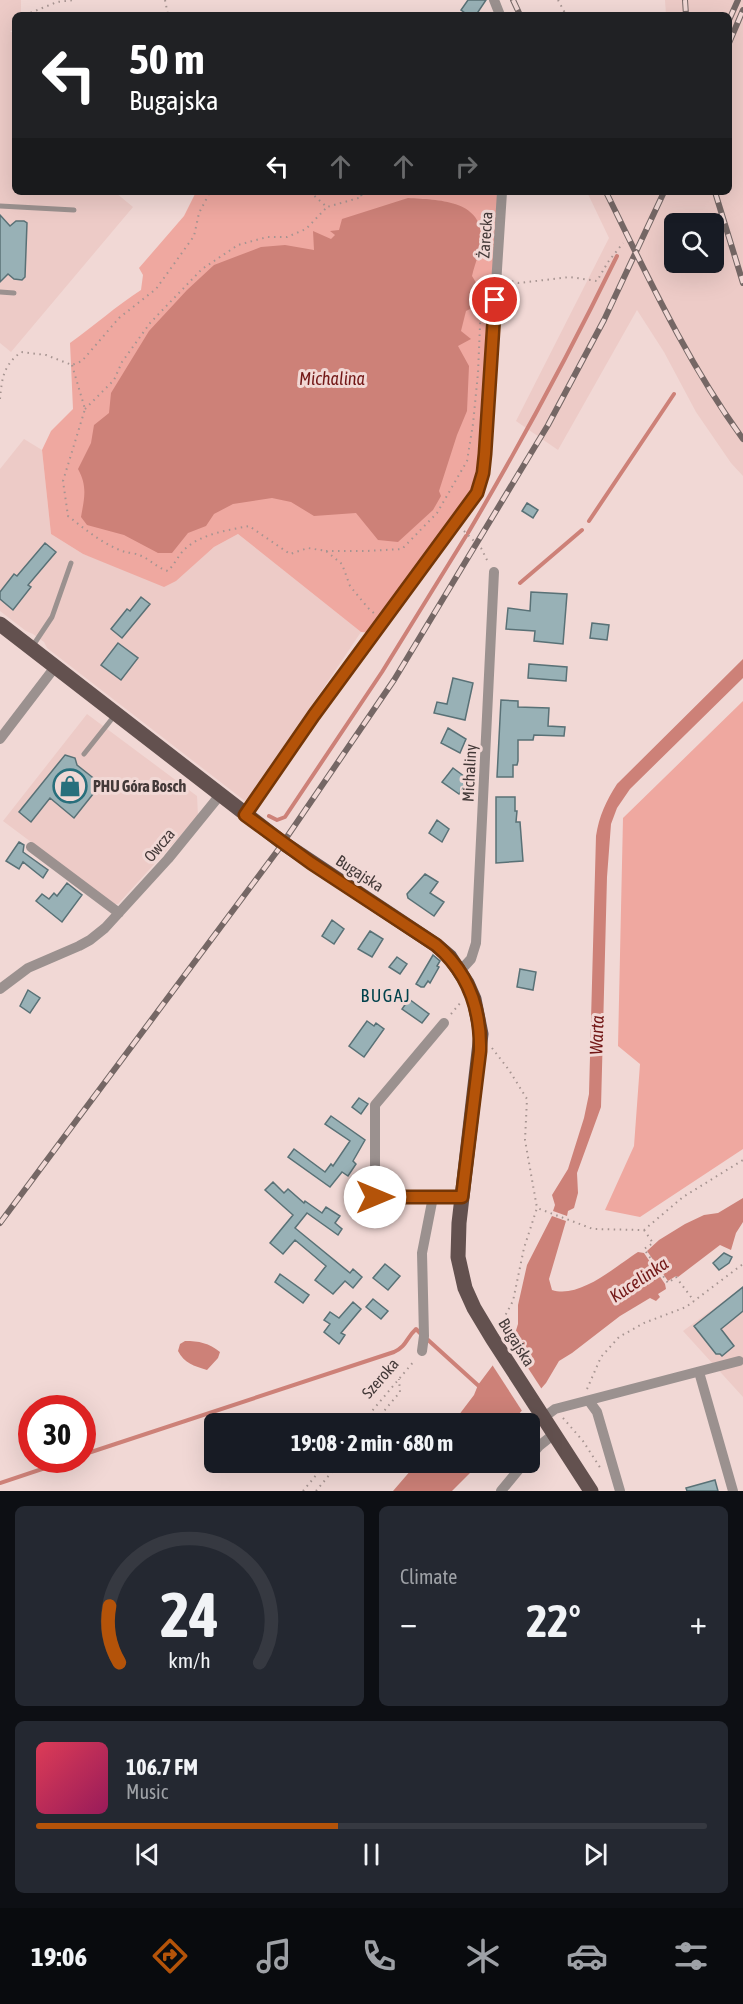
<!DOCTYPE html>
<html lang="en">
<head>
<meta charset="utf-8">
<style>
  :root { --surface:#171b24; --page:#242831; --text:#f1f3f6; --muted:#9ea1a6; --line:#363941; --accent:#b45309 }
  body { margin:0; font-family:"Asap Condensed",sans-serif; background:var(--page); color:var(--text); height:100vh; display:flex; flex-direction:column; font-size:22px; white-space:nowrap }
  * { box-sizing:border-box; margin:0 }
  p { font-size:20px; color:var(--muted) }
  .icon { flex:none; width:33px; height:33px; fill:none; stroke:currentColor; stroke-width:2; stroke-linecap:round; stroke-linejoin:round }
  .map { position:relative; height:1491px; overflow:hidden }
  .side { display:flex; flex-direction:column; gap:15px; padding:15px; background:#0d0f14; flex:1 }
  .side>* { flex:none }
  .banner { position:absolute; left:12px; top:12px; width:720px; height:183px; border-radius:9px; box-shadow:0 6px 24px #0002; background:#202124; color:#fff; overflow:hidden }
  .fabs { position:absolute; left:664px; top:213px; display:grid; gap:12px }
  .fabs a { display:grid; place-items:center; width:60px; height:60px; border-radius:9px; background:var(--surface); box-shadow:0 6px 24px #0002; font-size:30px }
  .speed { position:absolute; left:18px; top:1395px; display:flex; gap:12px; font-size:30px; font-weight:700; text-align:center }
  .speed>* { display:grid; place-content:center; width:78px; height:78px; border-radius:50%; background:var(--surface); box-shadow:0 6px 24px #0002; line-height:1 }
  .speed .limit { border:9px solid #d22; background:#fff; color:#111 }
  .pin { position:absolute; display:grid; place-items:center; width:51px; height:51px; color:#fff; margin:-26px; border:3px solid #fff; border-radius:50%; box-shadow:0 2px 6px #0007 }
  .me { position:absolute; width:66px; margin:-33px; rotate:90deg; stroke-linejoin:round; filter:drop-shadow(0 0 4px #0008) }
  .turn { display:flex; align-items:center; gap:21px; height:126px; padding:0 18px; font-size:27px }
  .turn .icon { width:78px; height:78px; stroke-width:2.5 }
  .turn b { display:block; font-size:42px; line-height:51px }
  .lanes { display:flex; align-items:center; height:57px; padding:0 18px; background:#0003; justify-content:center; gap:30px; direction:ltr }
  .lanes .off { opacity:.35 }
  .big { font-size:45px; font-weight:700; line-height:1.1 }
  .side .tile { flex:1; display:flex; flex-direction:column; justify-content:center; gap:9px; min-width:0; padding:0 21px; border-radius:9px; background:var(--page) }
  .side .dial { align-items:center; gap:0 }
  .dial svg { height:156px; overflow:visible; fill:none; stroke:var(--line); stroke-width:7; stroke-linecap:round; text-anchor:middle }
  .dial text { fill:var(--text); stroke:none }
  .song { display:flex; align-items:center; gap:18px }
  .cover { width:72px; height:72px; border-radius:9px; background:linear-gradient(135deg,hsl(350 70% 55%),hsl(330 70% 35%)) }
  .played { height:6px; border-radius:3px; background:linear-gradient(90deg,var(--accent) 45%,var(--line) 45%) }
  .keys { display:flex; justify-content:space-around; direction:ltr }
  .heat { display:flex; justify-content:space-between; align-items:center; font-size:33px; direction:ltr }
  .side .tiles { flex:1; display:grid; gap:15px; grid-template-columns:1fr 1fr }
  .tile:last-child { grid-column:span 2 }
  .trip { position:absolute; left:204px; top:1413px; width:336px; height:60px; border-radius:9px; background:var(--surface); box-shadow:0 6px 24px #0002; font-weight:700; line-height:60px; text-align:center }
  .menu { display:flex; height:96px; justify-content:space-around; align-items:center; background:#090b0e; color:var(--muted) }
  .menu .icon { width:42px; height:42px }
  .menu .on { color:var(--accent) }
  .menu b { font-size:27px; color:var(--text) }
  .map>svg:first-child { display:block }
  .built { fill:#edcbc7; fill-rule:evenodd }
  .green { fill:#efa8a0 }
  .water { fill:#cd8178 }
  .pier { fill:#f1d8d5 }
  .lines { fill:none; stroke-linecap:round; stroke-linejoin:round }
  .stream { stroke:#cd8178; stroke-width:4 }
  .building { fill:#98b1b6; stroke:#597176; stroke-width:1.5 }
  .path { stroke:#a69491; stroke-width:2; stroke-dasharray:1.5 4.5; stroke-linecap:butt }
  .service { stroke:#9b918f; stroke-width:5 }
  .minor { stroke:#9b918f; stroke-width:10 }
  .primary { stroke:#63514f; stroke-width:15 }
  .rail-casing { stroke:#756765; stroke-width:6 }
  .rail { stroke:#f1d8d5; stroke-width:4; stroke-dasharray:11; stroke-linecap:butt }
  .route-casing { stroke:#753606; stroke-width:15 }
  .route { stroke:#b45309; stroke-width:10 }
  .labels { text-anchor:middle; stroke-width:6; stroke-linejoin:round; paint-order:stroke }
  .street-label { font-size:16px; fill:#433938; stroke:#f1d8d5 }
  .poi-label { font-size:16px; font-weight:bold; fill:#433938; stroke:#f1d8d5; text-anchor:start }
  .water-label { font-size:18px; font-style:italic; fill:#721716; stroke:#f1d8d5 }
  .neighbourhood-label { font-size:18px; letter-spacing:1.5px; fill:#01424c; stroke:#f1d8d5 }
</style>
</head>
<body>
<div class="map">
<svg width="743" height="1491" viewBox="0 0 743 1491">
  <rect width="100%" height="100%" fill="#f1d8d5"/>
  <path class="built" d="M0 0H21V15H15V28L10 32H15V192L116 193 133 207 11 352 0 343Z
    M665 0H743V476L731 463 696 412 664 352 637 310 558 450 516 421 609 238 587 192H631L633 195 634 192H729V15H666ZM675 224H714V262H675Z
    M24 439 42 450 51 534 83 554 111 564 176 580 214 547 238 534 361 632 249 799 245 801 47 648 44 642 33 634 26 631 0 611V469Z
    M87 714 197 796 198 816 118 904H114L3 821Z
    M743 1287V1397L683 1331Z"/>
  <path class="green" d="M196 192H498L480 468 475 488 457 515 410 572 416 577 374 633 361 632 238 534 214 547 176 581 164 587 83 554 51 534 42 450 51 431 73 409 70 343C94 326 116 306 141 290L143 275 139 268 184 216Z
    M743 701V1149L640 1217 605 1210 634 1146 640 1064 618 1046 623 818Z"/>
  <path class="water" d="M408 198C441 200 489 200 480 248 478 257 474 267 472 276 479 287 481 293 476 306L466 311 461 331 471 339 458 346 469 366 467 411 457 435 439 491 441 496 433 510 398 542 378 540 356 513 314 516 291 502 272 498 233 504 214 514 206 526 188 533 172 553H158L124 535 87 525 81 517C84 499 88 487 78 469L91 443 94 425 109 413 111 393 149 331 187 290 214 265 261 247 285 245 314 250 313 231 331 239 335 235 330 231 339 230 342 219Z
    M743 659V678L630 789 617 808 611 824 607 877 601 1107 577 1173 578 1193 574 1208 568 1211 567 1216 553 1211 555 1205 552 1195 568 1169 584 1118 589 1094 596 836C599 816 606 801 617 784Z
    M743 1198V1222L736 1233 731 1250 720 1245 678 1277 676 1276 668 1281 647 1251 659 1240 685 1224 704 1215 718 1213Z
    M552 1216 566 1221 549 1279 552 1290C580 1299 616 1266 638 1252L644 1253 665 1284 666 1289 658 1294 660 1297 656 1301 650 1298 620 1316 572 1353 559 1361 546 1383 511 1423 452 1424 474 1395 478 1385 514 1337 518 1324V1305L527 1265Z
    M185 1341C199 1341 209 1343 220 1352L218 1358 207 1370C194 1366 184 1363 178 1351L180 1344Z
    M418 1462H480V1463L452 1491H393Z"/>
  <path class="pier" d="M509 1339 543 1391 524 1414 491 1363Z"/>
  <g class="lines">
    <path class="stream" d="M589 521 674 394
      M468 533C521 443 571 350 617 256
      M520 583 582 530
      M269 816 277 820 285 817 382 672 466 536
      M427 1339 481 1388
      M82 1455 394 1352C407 1346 406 1338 416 1329L421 1334
      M0 1483 69 1460"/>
  </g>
  <path class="building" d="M468 0H486L476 15H468L461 10Z
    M0 215 10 226 16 221H24L27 223 25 277 22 280 14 279 8 274 0 282Z
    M527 503 538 510 533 518 522 511Z
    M45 543 56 552 28 585 31 587 13 610 0 599V592L14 574 17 576Z
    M531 592 567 594 563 644 534 641 535 631 506 629 508 608 530 611Z
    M141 597 150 604 122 638 111 629 127 609 130 611Z
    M592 623 609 625 607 640 590 638Z
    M118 643 138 658 121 680 101 665Z
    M529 664 567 667 566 681 528 678Z
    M453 678 473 683 465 720 434 713 437 702 447 704Z
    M501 700 518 701V707L549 708 548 726 565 727 564 736 534 735 533 740H518V761L517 765H513V777H497Z
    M448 728 466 739 460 753 441 743Z
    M65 755 75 758 77 765 101 784 74 818 50 798 31 822 19 812Z
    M453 768 469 780 459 794 442 782Z
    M496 797H515V811H517L516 822H520L523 861 496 863Z
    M437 820 449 829 442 842 429 833Z
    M19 842 24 845 23 852 48 870 43 878 23 862 19 869 6 861Z
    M425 874 438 882 430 893 444 902 434 916 408 898 407 894Z
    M67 883 82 895 62 922 36 901 42 894 49 899 54 893 57 896Z
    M332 920 344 929 334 944 322 936Z
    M370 931 383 939 372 957 358 949Z
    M433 955 440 961 437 966 439 967 430 983 428 981 424 987H421L416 984Z
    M397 957 407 964 400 974 389 967Z
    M520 969 536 972 533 990 517 987Z
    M28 990 40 998 30 1013 20 1006Z
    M409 999 429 1014 422 1023 402 1009Z
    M367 1021 374 1026 376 1023 384 1029 364 1057 349 1046Z
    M359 1098 368 1104 361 1114 352 1107Z
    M331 1116 365 1140 353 1161 356 1164 348 1176 342 1172 330 1187 288 1157 294 1149 325 1172 331 1164 333 1166 350 1141 325 1124Z
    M273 1182 284 1193 288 1189 304 1203 305 1201 322 1213 326 1207 340 1216 335 1223 342 1229 338 1235 307 1213 295 1228 350 1273 353 1269 362 1277 353 1288 345 1281 333 1294 315 1280 326 1266 295 1240 283 1254 270 1243 293 1215 265 1190Z
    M724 1253 732 1257 729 1263 719 1270 713 1263Z
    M385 1264 400 1276 388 1290 373 1278Z
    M280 1274 309 1295 303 1303 275 1282Z
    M743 1287V1311L721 1329 734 1346 722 1356 720 1354H716L694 1326Z
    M373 1299 388 1311 381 1319 366 1307Z
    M353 1302 361 1309 341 1333 345 1335 339 1344 324 1332 330 1324 324 1320 330 1312 339 1318Z
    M715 1480 718 1491H687L686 1488Z"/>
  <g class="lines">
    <path class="path" d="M165 0 168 15
      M558 0 566 15
      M25 15 57 2 74 0
      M310 192 327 207 362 197 360 192
      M645 192 647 196
      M506 280 519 283 570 277 597 281 608 262 623 243
      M72 365 85 409 63 481 68 516C86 530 104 545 125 552 129 553 135 553 139 555 150 559 157 568 168 571 175 564 179 554 186 548 202 534 228 530 249 526L290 554 308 548 326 551 342 564 350 586 368 608 376 615
      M0 399C2 378 3 366 21 352L46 355 72 365 82 361 119 318 156 289 194 236 199 213 210 192
      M85 409 114 380 122 362 150 323 202 269 238 245 267 237H287L306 229 327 207
      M464 531 481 548 489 564
      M326 551H367L402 549 437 513 467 461 473 424 478 373 480 326 484 276
      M451 1014 461 1002
      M492 1048 509 1070 527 1099 525 1140 537 1208
      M644 1230 653 1243 644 1249 668 1283 676 1277 694 1301
      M500 1325 513 1301 524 1248 537 1208 593 1229 644 1230 683 1197 743 1160
      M587 1389 601 1357 619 1337 644 1323 686 1307 743 1264
      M563 1418 583 1441 601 1469
      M361 1424 415 1360
      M373 1424 400 1392 399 1379
      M303 1491 327 1462
      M316 1491 340 1462"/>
    <path class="service" d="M0 206 74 210
      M0 292 14 293
      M32 647 52 617 71 563
      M84 754 115 715"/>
    <path class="minor" d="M494 0 500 15
      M0 739 55 667
      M245 815 314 715 477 493 483 473 485 454 502 192
      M31 847 119 913
      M460 971 471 959 476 943 494 572
      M0 989 28 968 79 946 90 940 105 928 168 859 220 795
      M433 1197H375V1105L444 1023
      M422 1351 424 1336 422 1253 433 1197H462
      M699 1372 733 1491
      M589 1401 597 1412 620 1491
      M543 1418 555 1409 739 1361
      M530 1457 539 1446 554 1434
      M501 1491 525 1462"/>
    <path class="primary" d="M0 624 283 843 436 945 450 957 467 983 474 999 481 1034 459 1223 458 1257 465 1288 474 1308 492 1338 591 1491"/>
    <defs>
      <path id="rail" d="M513 0 520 15
        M685 0 686 15
        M729 20 738 0
        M729 43 743 10
        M606 192C648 277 687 362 743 439
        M715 192 743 283
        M0 1223 278 850 394 680 548 425 604 320 664 192"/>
    </defs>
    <use href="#rail" class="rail-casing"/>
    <use href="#rail" class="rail"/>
  </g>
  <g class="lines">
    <defs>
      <path id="route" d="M375 1197H462L480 1051C481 1009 469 973 436 945L311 863 245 815 314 715 477 493 483 473 485 454 495 300"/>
    </defs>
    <use href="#route" class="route-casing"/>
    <use href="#route" class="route"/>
  </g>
  <defs>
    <symbol id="shop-ring" viewBox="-11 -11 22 22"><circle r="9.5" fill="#f1d8d5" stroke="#286f7c" stroke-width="1.5"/><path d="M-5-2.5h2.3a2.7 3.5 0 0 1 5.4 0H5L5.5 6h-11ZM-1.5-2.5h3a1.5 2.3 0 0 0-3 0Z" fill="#286f7c"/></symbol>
  </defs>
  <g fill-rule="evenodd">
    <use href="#shop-ring" x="51" y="767" width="38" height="38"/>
  </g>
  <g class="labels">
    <g class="street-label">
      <text transform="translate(485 235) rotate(-86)" y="6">Żarecka</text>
      <text transform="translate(469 773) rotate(-87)" y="6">Michaliny</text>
      <text transform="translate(159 845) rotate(-50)" y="6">Owcza</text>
      <text transform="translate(360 873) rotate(33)" y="6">Bugajska</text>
      <text transform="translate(517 1342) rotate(58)" y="6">Bugajska</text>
      <text transform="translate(380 1378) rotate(-49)" y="6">Szeroka</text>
    </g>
    <g class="poi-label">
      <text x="93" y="792">PHU Góra Bosch</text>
    </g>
    <g class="water-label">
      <text x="332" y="385">Michalina</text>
      <text transform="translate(597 1035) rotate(-88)" y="6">Warta</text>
      <text transform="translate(639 1280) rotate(-34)" y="6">Kucelinka</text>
    </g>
    <g class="neighbourhood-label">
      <text x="386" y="1002">BUGAJ</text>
    </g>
  </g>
</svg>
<div class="fabs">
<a><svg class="icon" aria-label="search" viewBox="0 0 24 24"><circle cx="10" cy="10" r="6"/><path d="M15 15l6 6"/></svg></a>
</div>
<div class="speed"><div class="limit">30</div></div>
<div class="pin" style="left:495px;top:300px;background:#d93025"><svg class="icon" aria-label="arrive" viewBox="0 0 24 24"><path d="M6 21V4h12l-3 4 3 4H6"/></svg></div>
<svg class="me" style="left:375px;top:1197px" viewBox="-20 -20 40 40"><circle r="19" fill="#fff"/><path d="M0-13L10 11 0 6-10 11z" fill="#b45309"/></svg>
<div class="trip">19:08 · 2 min · 680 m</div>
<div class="banner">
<div class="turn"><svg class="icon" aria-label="left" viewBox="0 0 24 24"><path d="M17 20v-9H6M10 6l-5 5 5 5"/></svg><div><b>50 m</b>Bugajska</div></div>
<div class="lanes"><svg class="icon" aria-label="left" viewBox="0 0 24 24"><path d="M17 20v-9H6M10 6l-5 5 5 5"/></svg><svg class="icon off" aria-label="ahead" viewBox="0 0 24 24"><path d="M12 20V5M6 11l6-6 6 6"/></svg><svg class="icon off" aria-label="ahead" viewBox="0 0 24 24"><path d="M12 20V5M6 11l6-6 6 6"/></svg><svg class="icon off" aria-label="right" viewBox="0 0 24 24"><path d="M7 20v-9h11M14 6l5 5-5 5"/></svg></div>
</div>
</div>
<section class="side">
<div class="tiles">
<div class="tile dial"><svg viewBox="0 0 100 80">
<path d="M14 69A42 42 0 1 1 86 69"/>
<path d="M14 69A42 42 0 0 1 9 40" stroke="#b45309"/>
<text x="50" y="56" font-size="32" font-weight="700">24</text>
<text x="50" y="72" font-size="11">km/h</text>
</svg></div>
<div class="tile"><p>Climate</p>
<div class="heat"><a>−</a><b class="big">22°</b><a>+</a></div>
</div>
<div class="tile">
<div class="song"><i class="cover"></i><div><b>106.7 FM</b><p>Music</p></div></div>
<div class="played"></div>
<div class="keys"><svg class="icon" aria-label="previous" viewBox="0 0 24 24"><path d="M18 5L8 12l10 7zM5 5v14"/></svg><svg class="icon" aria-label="pause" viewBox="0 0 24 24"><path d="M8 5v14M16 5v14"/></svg><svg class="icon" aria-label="next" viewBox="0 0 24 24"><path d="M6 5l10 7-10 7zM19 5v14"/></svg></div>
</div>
</div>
</section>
<nav class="menu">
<b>19:06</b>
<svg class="icon on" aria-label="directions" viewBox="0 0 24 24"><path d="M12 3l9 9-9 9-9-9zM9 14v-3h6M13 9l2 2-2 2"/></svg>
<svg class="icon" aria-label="music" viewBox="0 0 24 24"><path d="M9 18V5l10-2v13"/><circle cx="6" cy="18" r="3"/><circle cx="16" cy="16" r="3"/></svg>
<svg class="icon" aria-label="phone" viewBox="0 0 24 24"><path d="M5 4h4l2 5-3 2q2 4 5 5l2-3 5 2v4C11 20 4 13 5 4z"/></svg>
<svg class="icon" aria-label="climate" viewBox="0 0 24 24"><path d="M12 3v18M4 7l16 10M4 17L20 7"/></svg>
<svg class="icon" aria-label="car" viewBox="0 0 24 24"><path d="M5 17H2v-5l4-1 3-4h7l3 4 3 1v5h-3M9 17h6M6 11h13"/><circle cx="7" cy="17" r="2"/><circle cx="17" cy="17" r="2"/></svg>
<svg class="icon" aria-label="filters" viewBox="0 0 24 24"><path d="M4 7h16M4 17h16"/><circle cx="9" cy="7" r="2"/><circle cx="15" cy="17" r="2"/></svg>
</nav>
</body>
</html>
